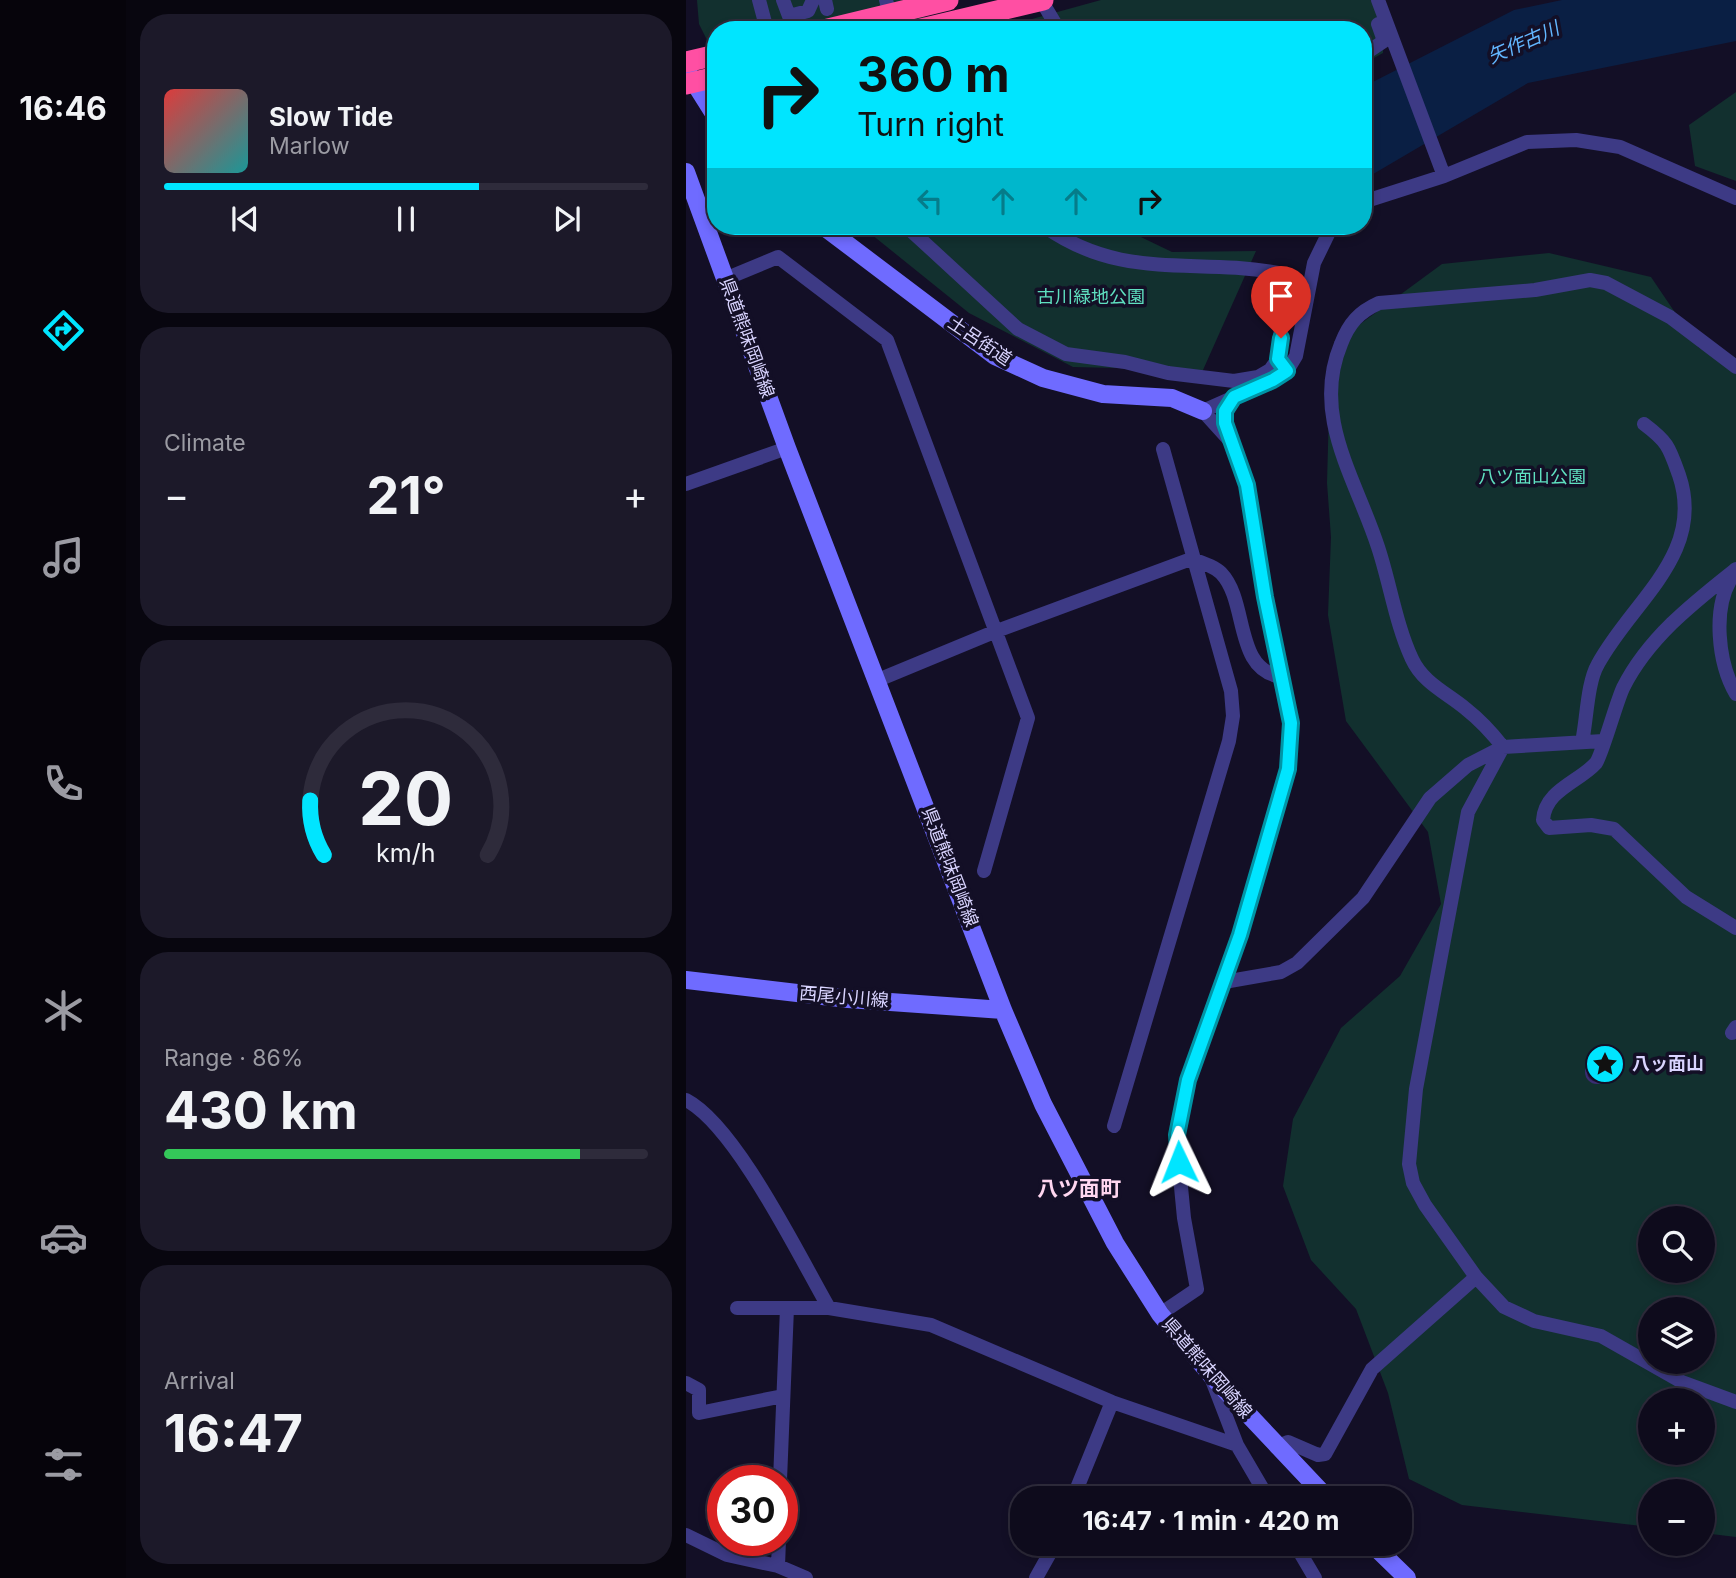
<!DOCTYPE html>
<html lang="en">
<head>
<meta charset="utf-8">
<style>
  :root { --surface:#0e0b1c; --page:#1c1929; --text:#f1f3f6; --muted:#9b9ba3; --line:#2e2b3b; --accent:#00e5ff }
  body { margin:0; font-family:Inter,"Noto Sans JP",sans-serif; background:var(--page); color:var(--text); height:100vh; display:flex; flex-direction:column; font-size:26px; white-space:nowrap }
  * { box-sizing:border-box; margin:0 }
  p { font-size:23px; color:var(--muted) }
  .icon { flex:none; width:38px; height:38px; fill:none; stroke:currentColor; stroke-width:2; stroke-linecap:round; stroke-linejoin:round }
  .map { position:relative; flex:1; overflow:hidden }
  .drawer { display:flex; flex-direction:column; gap:14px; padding:14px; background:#08060f; width:560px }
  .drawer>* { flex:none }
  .top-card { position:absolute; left:21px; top:21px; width:665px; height:214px; border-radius:28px; box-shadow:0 4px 10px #0003,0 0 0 2px var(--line); background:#00e5ff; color:#111; overflow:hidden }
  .fabs { position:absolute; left:952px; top:1206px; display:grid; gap:14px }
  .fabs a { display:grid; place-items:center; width:77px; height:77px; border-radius:50%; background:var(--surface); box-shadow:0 4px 10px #0003,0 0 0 2px var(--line); font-size:35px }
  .speed { position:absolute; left:21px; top:1465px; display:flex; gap:14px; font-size:35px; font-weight:700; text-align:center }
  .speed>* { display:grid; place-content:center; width:91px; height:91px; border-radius:50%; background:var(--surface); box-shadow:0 4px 10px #0003,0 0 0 2px var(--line); line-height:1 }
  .speed .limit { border:10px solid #d22; background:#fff; color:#111 }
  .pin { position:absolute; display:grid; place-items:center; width:60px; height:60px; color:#fff; margin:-72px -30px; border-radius:50% 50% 50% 0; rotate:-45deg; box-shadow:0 0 7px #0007 }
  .pin .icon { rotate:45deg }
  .me { position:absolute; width:77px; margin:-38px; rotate:358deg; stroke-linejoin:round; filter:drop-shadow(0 0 5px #0008) }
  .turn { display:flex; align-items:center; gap:24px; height:147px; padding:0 35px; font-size:32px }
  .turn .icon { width:91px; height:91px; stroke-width:2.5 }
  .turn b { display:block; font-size:49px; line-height:60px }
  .lanes { display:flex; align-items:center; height:66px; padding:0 35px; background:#0003; justify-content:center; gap:35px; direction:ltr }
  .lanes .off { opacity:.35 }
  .big { font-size:52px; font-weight:700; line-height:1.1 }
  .drawer .widget { flex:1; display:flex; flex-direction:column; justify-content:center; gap:10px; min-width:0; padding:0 24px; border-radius:28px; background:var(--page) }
  .drawer .dial { align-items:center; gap:0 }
  .dial svg { height:182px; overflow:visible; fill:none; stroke:var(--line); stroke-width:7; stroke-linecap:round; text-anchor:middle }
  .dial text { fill:var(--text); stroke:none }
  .song { display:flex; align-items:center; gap:21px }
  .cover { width:84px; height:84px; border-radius:10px; background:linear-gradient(135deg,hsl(0 70% 55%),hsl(180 70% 35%)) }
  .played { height:7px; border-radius:4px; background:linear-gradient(90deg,var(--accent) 65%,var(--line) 65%) }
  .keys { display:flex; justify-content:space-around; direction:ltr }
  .heat { display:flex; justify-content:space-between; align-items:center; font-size:38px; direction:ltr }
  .charge { height:10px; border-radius:5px; background:linear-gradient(90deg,#34c759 86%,var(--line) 0) }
  .trip { position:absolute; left:324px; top:1486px; width:402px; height:70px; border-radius:28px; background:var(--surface); box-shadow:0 4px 10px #0003,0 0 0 2px var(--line); font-weight:700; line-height:70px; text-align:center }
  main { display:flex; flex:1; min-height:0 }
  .dock { display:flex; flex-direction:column; width:126px; justify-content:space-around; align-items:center; background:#06040b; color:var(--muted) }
  .dock .icon { width:49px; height:49px }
  .dock .current { color:var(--accent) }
  .dock b { font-size:32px; color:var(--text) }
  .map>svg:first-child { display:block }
  .green { fill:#12302f; fill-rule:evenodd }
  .water { fill:#0a1f44 }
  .building { fill:#241b47; stroke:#3b2d73; stroke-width:2 }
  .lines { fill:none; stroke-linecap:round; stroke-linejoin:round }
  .street { stroke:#3d3a85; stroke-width:14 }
  .secondary { stroke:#6f6bff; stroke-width:18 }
  .highway { stroke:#ff4fa3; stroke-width:21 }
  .highway-bridge { stroke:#ff4fa3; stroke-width:21 }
  .route-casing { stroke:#0095a6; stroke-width:18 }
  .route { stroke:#00e5ff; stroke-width:12 }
  .labels { text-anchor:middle; stroke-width:7; stroke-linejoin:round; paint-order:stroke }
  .park-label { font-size:18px; fill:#5fe0c0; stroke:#130f26 }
  .street-label { font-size:18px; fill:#d9d4ff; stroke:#130f26 }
  .poi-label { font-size:18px; font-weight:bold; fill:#d9d4ff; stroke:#130f26; text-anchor:start }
  .water-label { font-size:19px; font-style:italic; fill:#62b6ff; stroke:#130f26 }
  .quarter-label { font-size:21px; font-weight:bold; fill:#ffd6f0; stroke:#130f26 }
</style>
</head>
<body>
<main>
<nav class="dock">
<b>16:46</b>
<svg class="icon current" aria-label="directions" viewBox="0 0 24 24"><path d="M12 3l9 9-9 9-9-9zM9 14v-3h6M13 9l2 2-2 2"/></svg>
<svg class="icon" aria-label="music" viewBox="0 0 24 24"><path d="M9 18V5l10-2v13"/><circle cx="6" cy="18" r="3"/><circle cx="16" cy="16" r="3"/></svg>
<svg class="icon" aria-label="phone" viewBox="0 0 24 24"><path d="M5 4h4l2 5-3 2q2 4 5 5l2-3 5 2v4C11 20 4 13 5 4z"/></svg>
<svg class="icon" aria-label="climate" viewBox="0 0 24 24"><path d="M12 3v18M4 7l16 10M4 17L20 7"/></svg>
<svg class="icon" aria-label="car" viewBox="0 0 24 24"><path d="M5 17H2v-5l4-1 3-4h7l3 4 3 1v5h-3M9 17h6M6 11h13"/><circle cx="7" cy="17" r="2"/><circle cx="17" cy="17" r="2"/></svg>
<svg class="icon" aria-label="filters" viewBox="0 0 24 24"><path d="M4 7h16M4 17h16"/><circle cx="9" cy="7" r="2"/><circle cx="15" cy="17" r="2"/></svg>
</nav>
<section class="drawer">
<div class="widget">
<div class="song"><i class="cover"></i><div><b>Slow Tide</b><p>Marlow</p></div></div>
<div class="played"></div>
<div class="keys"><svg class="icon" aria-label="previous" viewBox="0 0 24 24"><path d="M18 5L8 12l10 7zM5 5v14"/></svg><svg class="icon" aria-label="pause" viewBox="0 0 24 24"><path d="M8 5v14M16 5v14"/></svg><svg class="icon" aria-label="next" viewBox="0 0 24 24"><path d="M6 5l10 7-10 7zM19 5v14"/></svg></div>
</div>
<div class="widget"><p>Climate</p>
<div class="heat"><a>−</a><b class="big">21°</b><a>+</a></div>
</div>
<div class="widget dial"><svg viewBox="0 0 100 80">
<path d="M14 69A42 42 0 1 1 86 69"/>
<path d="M14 69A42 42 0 0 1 8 45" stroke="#00e5ff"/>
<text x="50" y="56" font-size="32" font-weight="700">20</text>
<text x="50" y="72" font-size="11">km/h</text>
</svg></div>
<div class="widget"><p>Range · 86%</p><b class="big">430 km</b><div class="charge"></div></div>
<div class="widget"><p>Arrival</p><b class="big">16:47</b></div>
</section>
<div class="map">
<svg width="1050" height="1578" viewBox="0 0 1050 1578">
  <rect width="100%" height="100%" fill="#130f26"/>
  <path class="green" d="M11 0H235L241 30H30V58L13 24Z
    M415 0H688L697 26V53L677 64V30H355L346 19Z
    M1050 92V181L1009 166 1003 125Z
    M175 226H432L486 252 570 251 517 370 387 367 283 313Z
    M863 253 965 277 1013 348 1043 356 1050 363V1537L1017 1533V1491H964V1527L776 1505 723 1479 702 1393 670 1309 625 1260 597 1186 607 1119 655 1028 714 976 755 904 742 832 660 721 642 615 645 537 641 483 643 410 662 333 756 264ZM964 1218H1017V1270H964ZM964 1309H1017V1362H964ZM964 1400H1017V1452H964Z"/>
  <path class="water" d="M876 0H1050V41L842 83 677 180V87L828 10Z
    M458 226H579L547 235 467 231Z"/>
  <path class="building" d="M900 1072a11 11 0 1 1 22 0a11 11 0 1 1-22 0Z"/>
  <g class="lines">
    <path class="street" d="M73 0 81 30
      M97 0 103 16 122 11 127 0
      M139 0 141 9
      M200 0 208 30
      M355 0 373 30
      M692 0 758 176
      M677 55 698 41 692 24
      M677 202 758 176 841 142 890 140 934 147 1050 198
      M220 226 332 329 380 354 439 362 482 373 548 381 572 377 584 370 592 359
      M358 226C437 282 506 257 592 273L599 283 592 359 598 367
      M39 279 92 257 201 340 342 718 298 871
      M0 484 101 448
      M1050 569C1007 603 962 638 937 688 930 703 916 755 910 763 893 782 859 790 857 820L863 828 905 825 928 829 1000 897 1050 928
      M1046 577C1026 608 1032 663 1050 694
      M192 680 308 632 505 559C515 562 528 566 535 573 563 602 547 670 596 677
      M896 742C901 719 901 683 912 664 946 601 1020 554 993 475 983 447 982 442 958 424
      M817 747C806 733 794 720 780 709 761 693 737 683 726 659 710 625 704 583 692 547 670 479 625 416 655 344 663 323 673 312 693 303L849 290 904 280 920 283 984 317 1050 367
      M817 747 782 812 730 1089 723 1164 727 1183 739 1205 790 1277 818 1307 848 1321 915 1336 996 1382 1050 1402
      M538 982 595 972 611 963 677 898 744 798 782 765 817 747 917 741
      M1046 1033 1050 1027
      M0 1100C50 1126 113 1256 143 1308
      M428 1126 543 741 547 716 545 691 477 449
      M51 1308H143L245 1325 426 1402 551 1445
      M474 1314 511 1289 498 1218 490 1135 502 1080 554 935 602 769 605 723 579 597 561 485 546 443 517 411 587 380 601 371 610 356 628 263 646 226
      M526 1380 551 1445 582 1498
      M0 1383 13 1390V1413L97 1396
      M590 1447 602 1442 632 1455 639 1454 686 1369 790 1277
      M94 1480 101 1308
      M387 1498 426 1402
      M0 1535 41 1555 92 1566 120 1578
      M609 1544 629 1578
      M92 1566 93 1540
      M350 1578 369 1544"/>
    <path class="secondary" d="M1 71 30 117
      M0 172 101 448 317 1010 357 1104 429 1243 474 1314 525 1375 641 1498
      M137 226 309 356 357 378 417 394 486 398 517 411
      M0 980 162 999 317 1010
      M686 1544 721 1578"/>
    <path class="highway" d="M0 62 30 55"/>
    <path class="highway-bridge" d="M138 30 262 0
      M231 30 357 0
      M0 84 30 77"/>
  </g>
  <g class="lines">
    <defs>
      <path id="route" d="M493 1162 491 1135 502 1080 554 935 602 769 605 723 579 597 561 485 539 423V411L548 397 587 380 601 371 592 359 595 338"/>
    </defs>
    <use href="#route" class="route-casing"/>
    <use href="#route" class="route"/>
  </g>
  <defs>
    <symbol id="sight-disc" viewBox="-11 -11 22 22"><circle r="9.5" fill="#00e5ff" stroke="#130f26"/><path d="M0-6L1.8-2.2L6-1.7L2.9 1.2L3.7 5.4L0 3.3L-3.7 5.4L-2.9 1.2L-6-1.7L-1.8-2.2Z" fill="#111"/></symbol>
  </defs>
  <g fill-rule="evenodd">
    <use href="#sight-disc" x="897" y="1042" width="44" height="44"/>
  </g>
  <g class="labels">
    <g class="park-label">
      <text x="405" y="303">古川緑地公園</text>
      <text x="846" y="483">八ツ面山公園</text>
    </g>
    <g class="street-label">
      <text transform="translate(61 338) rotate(70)" y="6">県道熊味岡崎線</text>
      <text transform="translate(294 341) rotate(34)" y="6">土呂街道</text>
      <text transform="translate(264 867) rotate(69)" y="6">県道熊味岡崎線</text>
      <text transform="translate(158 997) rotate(5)" y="6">西尾小川線</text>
      <text transform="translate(521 1368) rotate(49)" y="6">県道熊味岡崎線</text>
    </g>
    <g class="poi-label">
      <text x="946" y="1070">八ッ面山</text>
    </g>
    <g class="water-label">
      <text transform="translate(837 42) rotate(-24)" y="7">矢作古川</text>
    </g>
    <g class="quarter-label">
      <text x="393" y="1196">八ツ面町</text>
    </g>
  </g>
</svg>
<div class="fabs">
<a><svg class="icon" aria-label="search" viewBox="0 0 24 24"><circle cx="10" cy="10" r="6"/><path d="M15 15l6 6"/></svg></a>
<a><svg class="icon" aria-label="layers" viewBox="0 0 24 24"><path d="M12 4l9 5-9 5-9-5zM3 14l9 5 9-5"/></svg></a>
<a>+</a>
<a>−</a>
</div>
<div class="speed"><div class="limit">30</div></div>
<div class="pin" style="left:595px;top:338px;background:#d93025"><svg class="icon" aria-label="arrive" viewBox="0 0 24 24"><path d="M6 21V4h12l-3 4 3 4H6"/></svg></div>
<svg class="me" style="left:493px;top:1162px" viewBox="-20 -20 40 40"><path d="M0-17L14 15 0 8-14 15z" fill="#00e5ff" stroke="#fff" stroke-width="4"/></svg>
<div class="trip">16:47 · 1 min · 420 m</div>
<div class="top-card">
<div class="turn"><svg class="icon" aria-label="right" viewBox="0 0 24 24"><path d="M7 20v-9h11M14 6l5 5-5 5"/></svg><div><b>360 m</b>Turn right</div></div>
<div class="lanes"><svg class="icon off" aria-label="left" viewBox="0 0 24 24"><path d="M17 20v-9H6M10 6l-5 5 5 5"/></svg><svg class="icon off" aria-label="ahead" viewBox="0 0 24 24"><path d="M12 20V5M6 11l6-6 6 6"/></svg><svg class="icon off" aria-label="ahead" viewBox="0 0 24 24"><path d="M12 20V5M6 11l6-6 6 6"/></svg><svg class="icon" aria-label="right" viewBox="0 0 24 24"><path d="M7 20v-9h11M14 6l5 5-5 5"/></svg></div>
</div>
</div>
</main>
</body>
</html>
